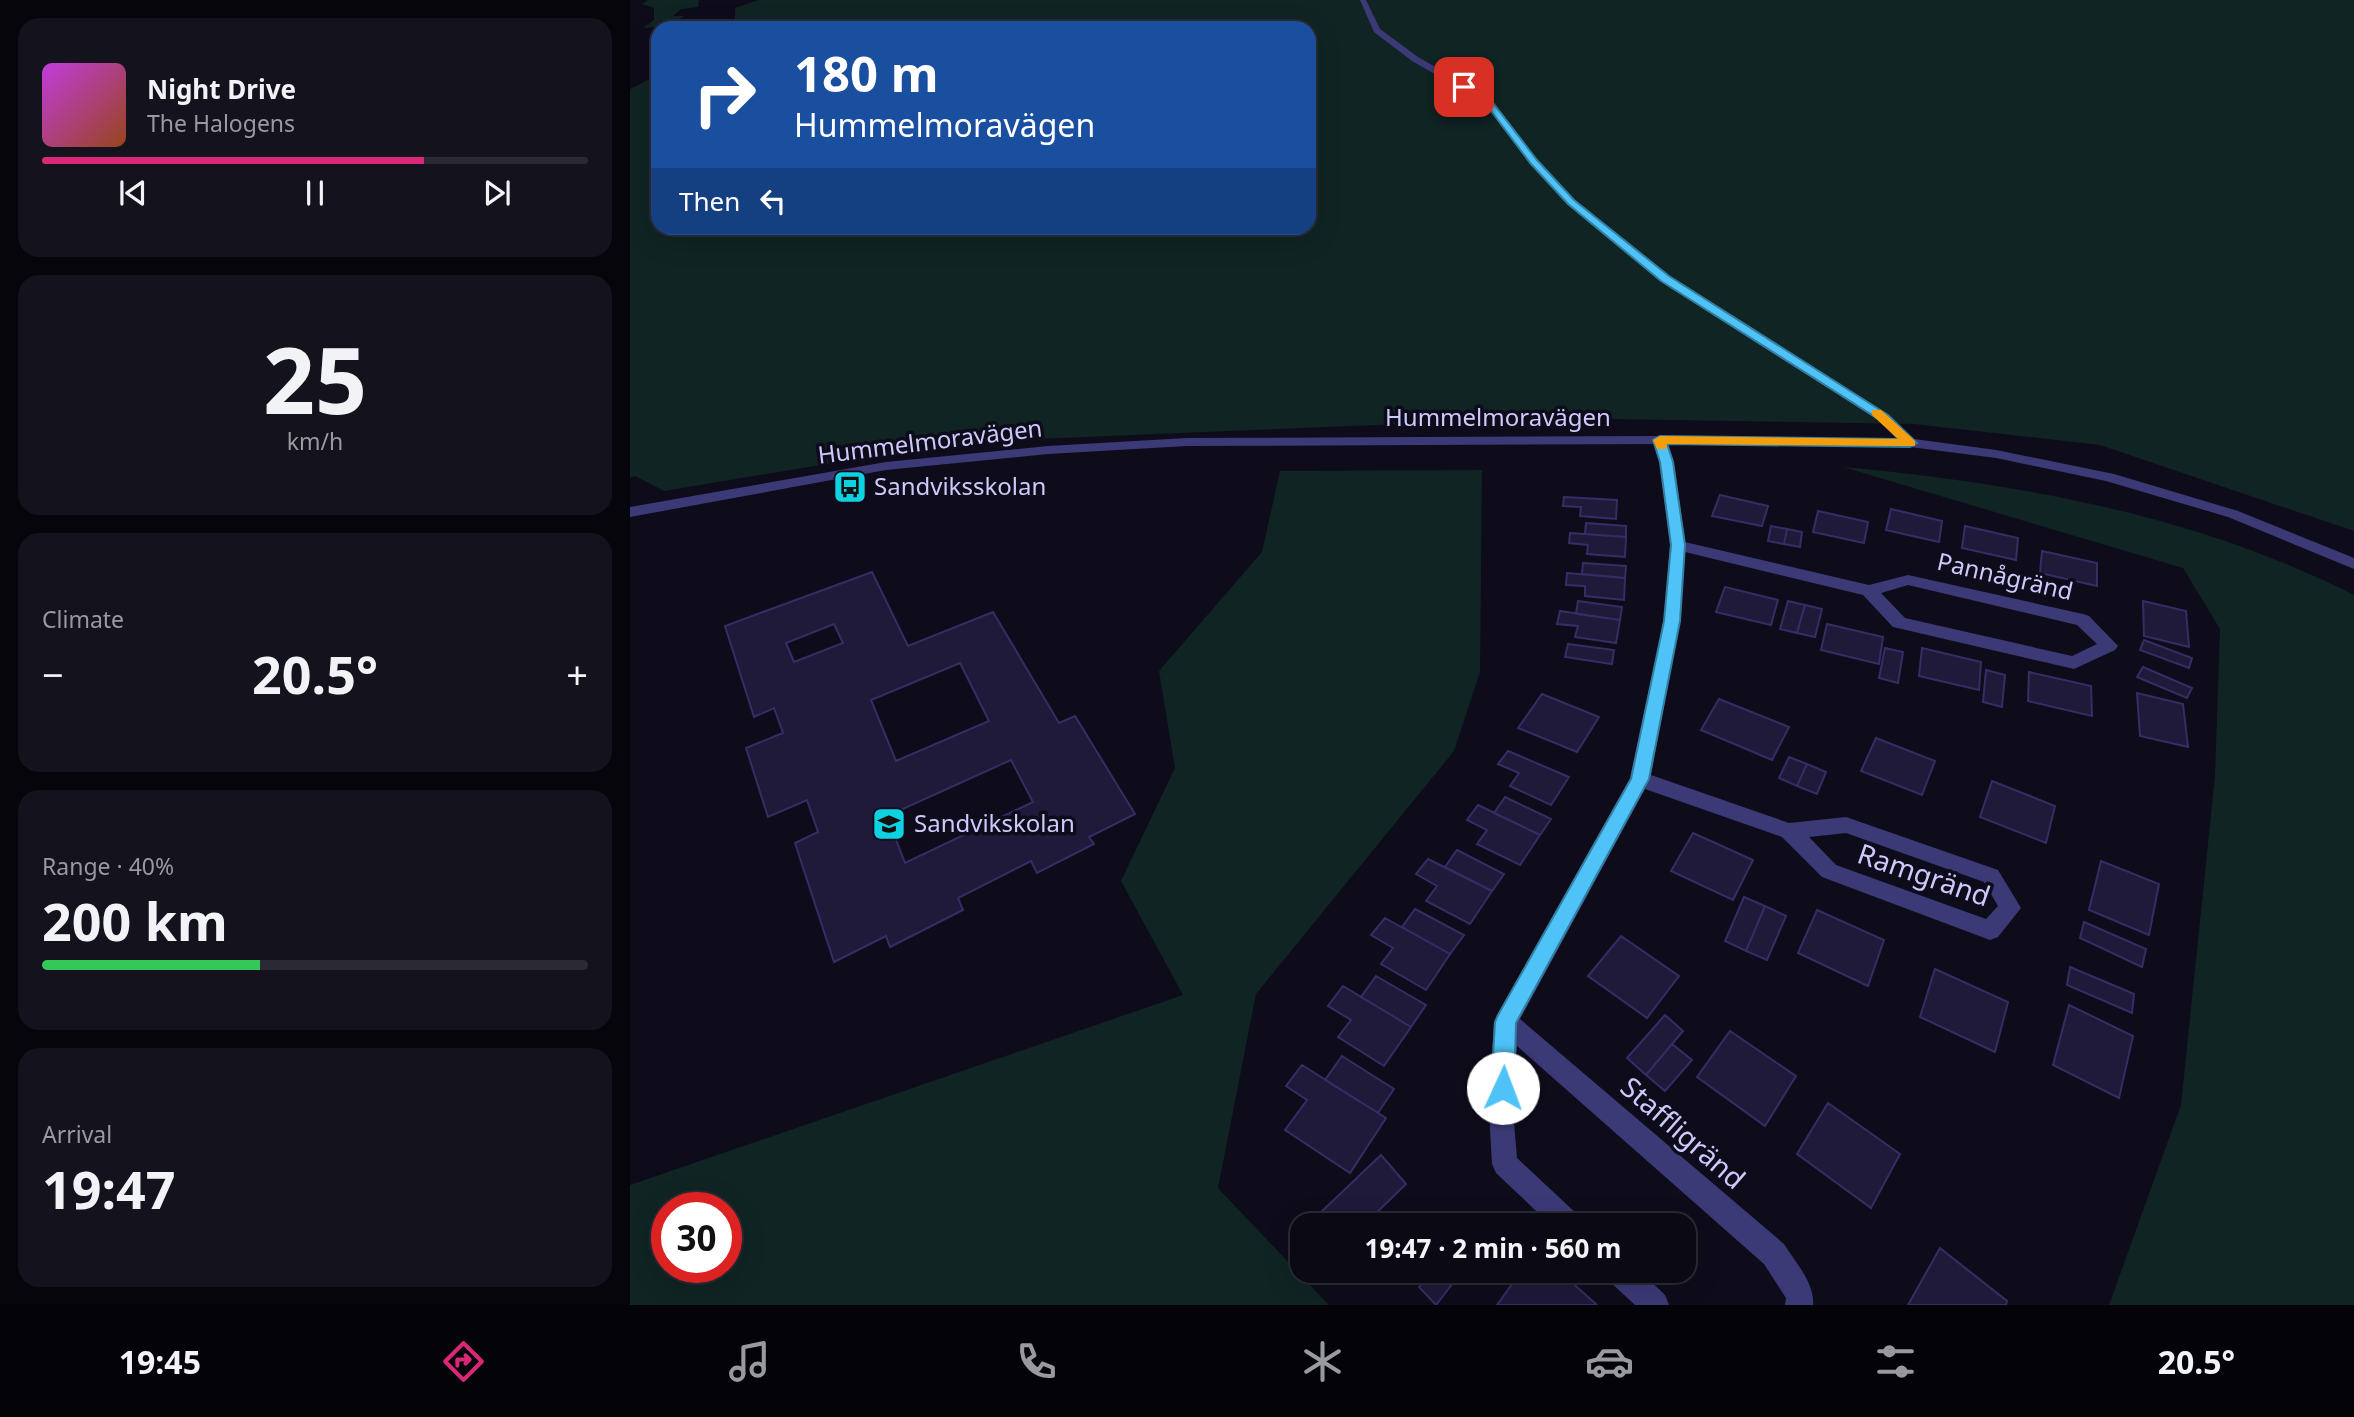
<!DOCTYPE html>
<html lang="en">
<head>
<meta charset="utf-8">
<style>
  :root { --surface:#0a0914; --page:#13121d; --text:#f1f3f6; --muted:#999aa0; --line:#2a2a34; --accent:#db2777 }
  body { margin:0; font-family:"Noto Sans",sans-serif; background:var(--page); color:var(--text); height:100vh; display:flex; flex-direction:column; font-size:26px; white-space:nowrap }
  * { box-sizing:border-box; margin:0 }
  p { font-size:23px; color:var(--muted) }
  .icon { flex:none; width:38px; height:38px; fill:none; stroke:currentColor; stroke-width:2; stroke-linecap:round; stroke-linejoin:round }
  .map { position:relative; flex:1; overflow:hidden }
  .drawer { display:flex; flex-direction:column; gap:18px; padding:18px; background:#06050b; width:630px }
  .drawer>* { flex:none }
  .top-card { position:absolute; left:21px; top:21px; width:665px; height:214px; border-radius:21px; box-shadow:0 7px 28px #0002,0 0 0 2px var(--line); background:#1a4fa0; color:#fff; overflow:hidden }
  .speed { position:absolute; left:21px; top:1192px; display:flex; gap:14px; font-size:35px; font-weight:700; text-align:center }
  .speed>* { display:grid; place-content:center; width:91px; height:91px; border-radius:50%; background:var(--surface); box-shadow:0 7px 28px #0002,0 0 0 2px var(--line); line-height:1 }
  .speed .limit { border:10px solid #d22; background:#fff; color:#111 }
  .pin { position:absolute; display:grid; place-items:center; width:60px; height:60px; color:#fff; margin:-30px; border-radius:14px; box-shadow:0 4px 10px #0006 }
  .me { position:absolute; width:77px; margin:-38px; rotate:2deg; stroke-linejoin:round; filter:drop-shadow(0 0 5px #0008) }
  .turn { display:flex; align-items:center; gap:24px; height:147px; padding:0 28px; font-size:32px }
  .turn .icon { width:91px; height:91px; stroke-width:2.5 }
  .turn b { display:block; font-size:49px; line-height:60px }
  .then { display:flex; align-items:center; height:66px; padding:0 28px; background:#0003; gap:14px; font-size:26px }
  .big { font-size:52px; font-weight:700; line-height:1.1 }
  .drawer .tile { flex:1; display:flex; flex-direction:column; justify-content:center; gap:10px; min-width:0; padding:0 24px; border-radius:21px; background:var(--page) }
  .drawer .dial { align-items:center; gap:0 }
  .dial b { font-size:91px; line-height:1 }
  .song { display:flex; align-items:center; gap:21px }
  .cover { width:84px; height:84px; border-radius:10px; background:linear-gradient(135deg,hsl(290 70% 55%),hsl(20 70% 35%)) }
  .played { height:7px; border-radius:4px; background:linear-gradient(90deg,var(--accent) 70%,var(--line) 70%) }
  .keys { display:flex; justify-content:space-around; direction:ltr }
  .heat { display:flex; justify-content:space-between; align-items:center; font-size:38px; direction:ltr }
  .charge { height:10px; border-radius:5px; background:linear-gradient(90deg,#34c759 40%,var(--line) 0) }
  .trip { position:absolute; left:660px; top:1213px; width:406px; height:70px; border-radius:21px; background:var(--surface); box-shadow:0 7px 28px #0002,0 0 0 2px var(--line); font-weight:700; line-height:70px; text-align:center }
  .tabs { display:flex; height:112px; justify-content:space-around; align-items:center; background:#040408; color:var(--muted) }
  .tabs .icon { width:49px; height:49px }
  .tabs .current { color:var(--accent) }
  .tabs b { font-size:32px; color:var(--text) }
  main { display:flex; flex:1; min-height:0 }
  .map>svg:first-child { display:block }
  .green { fill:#0f2423; fill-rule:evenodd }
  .building { fill:#1f193a; stroke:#362d65; stroke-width:2; fill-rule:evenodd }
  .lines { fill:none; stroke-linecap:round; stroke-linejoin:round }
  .minor { fill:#3b3a77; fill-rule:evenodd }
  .tertiary { fill:#3b3a77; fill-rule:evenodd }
  .route { fill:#4fc3f7; stroke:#337fa1; stroke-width:2 }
  .slow { fill:#f59e0b }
  .labels { text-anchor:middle; stroke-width:7; stroke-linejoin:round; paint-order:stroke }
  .street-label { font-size:24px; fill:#cdc9fc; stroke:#0e0c1b }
  .poi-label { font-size:24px; fill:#cdc9fc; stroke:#0e0c1b; text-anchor:start }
  .near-street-label { font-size:28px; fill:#cdc9fc; stroke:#0e0c1b }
</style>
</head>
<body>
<main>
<section class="drawer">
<div class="tile">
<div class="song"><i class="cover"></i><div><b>Night Drive</b><p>The Halogens</p></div></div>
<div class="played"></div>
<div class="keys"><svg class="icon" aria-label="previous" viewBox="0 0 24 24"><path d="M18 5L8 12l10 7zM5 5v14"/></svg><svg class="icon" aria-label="pause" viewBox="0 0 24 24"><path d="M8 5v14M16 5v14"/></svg><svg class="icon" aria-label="next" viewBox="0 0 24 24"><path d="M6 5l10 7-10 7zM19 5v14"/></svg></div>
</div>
<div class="tile dial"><b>25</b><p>km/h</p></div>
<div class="tile"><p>Climate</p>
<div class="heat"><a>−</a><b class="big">20.5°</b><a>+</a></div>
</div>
<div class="tile"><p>Range · 40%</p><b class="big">200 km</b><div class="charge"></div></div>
<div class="tile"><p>Arrival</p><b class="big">19:47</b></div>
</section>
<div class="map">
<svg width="1724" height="1305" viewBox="0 0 1724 1305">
  <rect width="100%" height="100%" fill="#0e0c1b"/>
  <path class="green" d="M18 0H69L68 7 51 9 43 16H55L44 22 49 25 13 28 24 20V8L12 4Z
    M129 0H1724V531L1470 445 1284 424 918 418 328 442 34 491 5 476 0 478V89L28 75V228H679V28H98L105 25V8Z
    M1213 467C1388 483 1566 515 1724 595V1305H1479L1551 1105 1585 776 1590 629 1553 568Z
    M852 470 850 672 824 751 626 994 588 1188 699 1305H0V1185L553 995 491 881 545 768 529 671 632 552 650 471ZM37 1208H96V1267H37Z"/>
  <path class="building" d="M1090 495 1138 506 1132 526 1082 516Z
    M934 497 987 500 986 519 950 516 951 507 933 506Z
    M1261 509 1312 521 1309 542 1256 530Z
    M1188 511 1238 522 1234 543 1183 532Z
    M956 523 996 526V537L955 534Z
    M1141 526 1157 529 1154 544 1138 541Z
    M1335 526 1388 538 1386 560 1332 548Z
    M1157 529 1172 532 1170 547 1154 544Z
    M940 533 996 537 995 557 957 554 958 545 939 543Z
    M1412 551 1467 563V586L1410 573Z
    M953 563 996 566 995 578 952 574Z
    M242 572 278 646 363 612 429 723 445 716 505 814 459 837 464 844 407 873 401 861 328 898 333 910 260 947 256 936 204 962 165 843 188 832 177 800 138 817 116 748 153 733 144 708 124 717 95 626ZM204 624 213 643 164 662 156 643ZM330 663 359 721 266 761 241 700ZM381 760 403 802 275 863 257 816Z
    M937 573 995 578 994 600 955 596V586L936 585Z
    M1095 587 1148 600 1141 625 1086 612Z
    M948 601 992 607 990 620 946 614Z
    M1158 601 1175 605 1167 633 1150 629Z
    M1513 601 1556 611 1559 647 1514 636Z
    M1175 605 1192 609 1185 637 1167 633Z
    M930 611 990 620 986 643 945 637 948 626 927 624Z
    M1197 624 1253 637 1249 664 1191 650Z
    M1514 640 1562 658 1559 668 1510 650Z
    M938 644 984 650 982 664 935 657Z
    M1255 648 1273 652 1268 683 1249 678Z
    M1292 648 1351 662 1349 690 1289 676Z
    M1513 667 1562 688 1557 698 1507 677Z
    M1356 670 1375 675 1372 707 1353 702Z
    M1399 672 1461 686 1462 716 1398 701Z
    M1507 693 1553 704 1558 747 1510 736Z
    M912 694 969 717 947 752 888 728Z
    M1089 699 1159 727 1142 760 1071 730Z
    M1246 738 1305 761 1292 795 1231 771Z
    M878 751 939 777 921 805 880 786 889 773 868 764Z
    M1159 757 1177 764 1167 786 1149 778Z
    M1177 764 1196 772 1187 794 1167 786Z
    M1362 781 1425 806 1416 843 1350 817Z
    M875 797 921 819 910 835 864 813Z
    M848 805 910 835 890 865 847 844 857 830 837 820Z
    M1063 833 1123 860 1103 900 1041 871Z
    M827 850 874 874 862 891 815 867Z
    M798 859 862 891 840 924 796 901 807 886 786 874Z
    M1471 861 1529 884 1519 935 1459 910Z
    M1114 897 1135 906 1116 951 1095 941Z
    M1135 906 1156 916 1137 960 1116 951Z
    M785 909 834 935 820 954 772 927Z
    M1187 910 1254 940 1238 986 1168 953Z
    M755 918 820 954 796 990 751 964 763 948 741 935Z
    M1454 922 1516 949 1512 967 1450 938Z
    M991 936 1049 976 1017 1018 958 976Z
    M1440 967 1504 994 1502 1013 1437 985Z
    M1305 969 1378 1002 1365 1052 1290 1017Z
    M746 976 796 1005 781 1027 731 997Z
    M713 986 781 1027 754 1066 708 1037 721 1020 698 1006Z
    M1439 1005 1503 1036 1489 1098 1423 1065Z
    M1035 1015 1053 1031 1016 1075 997 1058Z
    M1100 1031 1166 1076 1135 1126 1067 1077Z
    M1042 1044 1062 1060 1035 1091 1016 1075Z
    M712 1056 764 1089 748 1113 695 1080Z
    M672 1065 756 1118 720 1173 655 1130 677 1100 656 1086Z
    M1198 1103 1270 1154 1241 1208 1167 1154Z
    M751 1155 776 1184 734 1225H701L691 1212Z
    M1310 1248 1377 1301 1376 1305H1278Z
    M803 1270H833L806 1305 789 1287Z
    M892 1270H928L967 1305H867Z"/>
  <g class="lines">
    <path class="minor" d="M1030 436 1037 440 1044 462 1055 542 1239 585 1278 575 1453 614 1459 616 1488 646 1485 650 1444 669 1263 627 1233 595 1055 552 1050 621 1021 775 1159 823 1216 817 1368 870 1391 908 1368 937 1360 940 1192 877 1152 837 1015 789 890 1019 1154 1244C1165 1262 1185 1283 1183 1305H1155L1156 1298 1134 1264 887 1046 883 1111 887 1158 949 1216 953 1225H921L866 1173 862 1164 859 1111 864 1022 1000 778 1034 621 1040 545 1030 462 1023 440ZM1278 585 1447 625 1467 644 1442 656 1275 618 1251 593ZM1216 833 1354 882 1368 906 1356 919 1206 865 1179 837Z
      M974 1270H1009L1035 1295 1039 1305H1005L978 1280Z"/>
    <path class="tertiary" d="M730 0H736L750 29 788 57 861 99 907 160 945 200 1039 276 1259 415 1284 439 1366 450 1484 474 1608 511 1724 558V569L1598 517 1476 481 1366 458 1280 447 1030 444 557 446 418 454 256 470 0 517V507L256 462 418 446 557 438 1030 436 1267 439 1249 421 1031 280 937 204 901 164 855 103 782 61 744 32Z"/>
  </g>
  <path class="route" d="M831 86 860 99 907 160 944 200 1039 276 1258 415 1287 443 1280 447 1037 444 1043 462 1055 545 1050 621 1019 779 886 1023 884 1088 880 1096 873 1100 865 1096 861 1088 865 1022 868 1015 1001 779 1034 621 1041 545 1030 462 1023 440 1030 436 1269 439 1250 420 1031 281 938 204 901 164 855 103 831 89Z"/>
  <path class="slow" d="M1242 410H1251L1285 441V446L1037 444 1036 449H1027L1023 440 1030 436 1268 439 1242 415Z"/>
  <defs>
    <symbol id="bus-square" viewBox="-11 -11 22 22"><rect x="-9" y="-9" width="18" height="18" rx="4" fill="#0ed2e2" stroke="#0e0c1b"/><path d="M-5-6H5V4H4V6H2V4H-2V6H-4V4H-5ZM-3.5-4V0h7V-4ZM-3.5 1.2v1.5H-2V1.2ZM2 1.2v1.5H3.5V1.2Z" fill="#111"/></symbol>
    <symbol id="school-square" viewBox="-11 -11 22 22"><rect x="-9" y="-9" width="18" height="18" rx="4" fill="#0ed2e2" stroke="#0e0c1b"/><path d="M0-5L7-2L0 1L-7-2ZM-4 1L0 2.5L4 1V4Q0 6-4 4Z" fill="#111"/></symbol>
  </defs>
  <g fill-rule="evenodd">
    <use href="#bus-square" x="201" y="468" width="38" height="38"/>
    <use href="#school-square" x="240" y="805" width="38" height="38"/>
  </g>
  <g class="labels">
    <g class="street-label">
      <text x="868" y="426">Hummelmoravägen</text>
      <text transform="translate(300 442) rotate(-7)" y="8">Hummelmoravägen</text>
      <text transform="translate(1375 577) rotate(13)" y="8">Pannågränd</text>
    </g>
    <g class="poi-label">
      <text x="244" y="495">Sandviksskolan</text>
      <text x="284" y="832">Sandvikskolan</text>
    </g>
    <g class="near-street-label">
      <text transform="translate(1294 875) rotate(19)" y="10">Ramgränd</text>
      <text transform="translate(1053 1133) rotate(41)" y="10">Staffligränd</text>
    </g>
  </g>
</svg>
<div class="speed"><div class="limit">30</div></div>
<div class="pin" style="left:834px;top:87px;background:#d93025"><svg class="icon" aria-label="arrive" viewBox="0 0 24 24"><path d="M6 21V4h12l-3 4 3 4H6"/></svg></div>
<svg class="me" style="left:873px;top:1088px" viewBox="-20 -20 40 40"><circle r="19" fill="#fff"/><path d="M0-13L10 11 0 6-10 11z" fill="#4fc3f7"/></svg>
<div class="trip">19:47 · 2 min · 560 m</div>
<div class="top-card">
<div class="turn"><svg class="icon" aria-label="right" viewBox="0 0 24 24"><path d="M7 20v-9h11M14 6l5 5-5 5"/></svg><div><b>180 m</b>Hummelmoravägen</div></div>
<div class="then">Then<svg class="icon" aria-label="left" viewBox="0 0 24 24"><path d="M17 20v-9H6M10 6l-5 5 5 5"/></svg></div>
</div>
</div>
</main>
<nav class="tabs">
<b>19:45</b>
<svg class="icon current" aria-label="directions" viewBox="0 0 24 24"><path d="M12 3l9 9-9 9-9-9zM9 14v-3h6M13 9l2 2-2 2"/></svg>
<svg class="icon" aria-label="music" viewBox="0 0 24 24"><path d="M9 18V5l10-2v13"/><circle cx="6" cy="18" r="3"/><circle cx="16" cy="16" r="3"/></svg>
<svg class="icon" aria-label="phone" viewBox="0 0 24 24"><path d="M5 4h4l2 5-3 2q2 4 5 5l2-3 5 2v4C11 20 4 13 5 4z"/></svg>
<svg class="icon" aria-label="climate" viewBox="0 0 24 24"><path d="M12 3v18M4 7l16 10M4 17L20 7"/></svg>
<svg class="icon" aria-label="car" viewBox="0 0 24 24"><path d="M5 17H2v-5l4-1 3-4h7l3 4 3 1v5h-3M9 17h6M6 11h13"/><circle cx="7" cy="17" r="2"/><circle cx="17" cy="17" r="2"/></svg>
<svg class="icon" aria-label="filters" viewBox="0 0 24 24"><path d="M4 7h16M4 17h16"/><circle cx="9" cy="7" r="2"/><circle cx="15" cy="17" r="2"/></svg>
<b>20.5°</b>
</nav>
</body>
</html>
